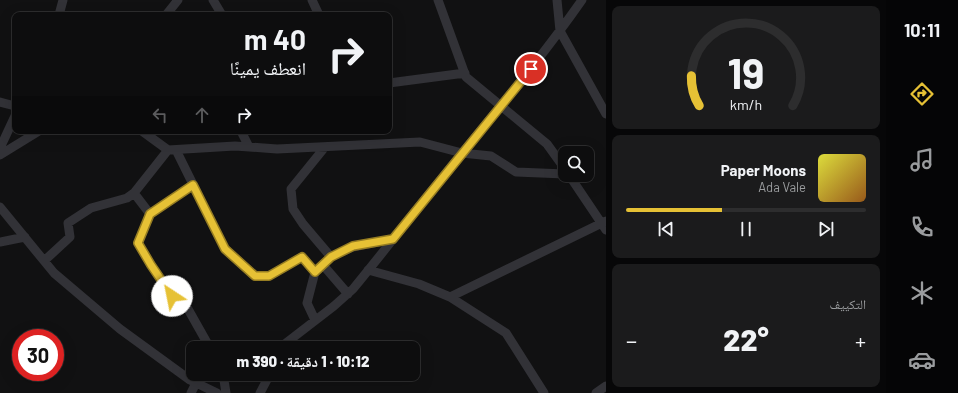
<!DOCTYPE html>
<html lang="ar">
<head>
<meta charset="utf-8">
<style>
  :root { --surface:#0d0d0e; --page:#1b1b1c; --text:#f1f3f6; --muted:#9a9c9e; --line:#2d2d2e; --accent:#e6c135 }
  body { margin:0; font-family:Barlow,"Noto Naskh Arabic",sans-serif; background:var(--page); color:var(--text); direction:rtl; height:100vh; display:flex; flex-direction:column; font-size:15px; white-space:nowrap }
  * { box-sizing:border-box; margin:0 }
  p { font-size:13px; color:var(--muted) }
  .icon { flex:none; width:22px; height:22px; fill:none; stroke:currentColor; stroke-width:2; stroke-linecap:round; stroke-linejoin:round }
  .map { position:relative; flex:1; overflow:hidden; direction:ltr }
  .drawer { display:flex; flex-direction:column; gap:6px; padding:6px; background:#070708; width:280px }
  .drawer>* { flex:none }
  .top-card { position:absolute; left:12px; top:12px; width:380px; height:122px; border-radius:8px; box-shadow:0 4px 16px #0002,0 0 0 1px var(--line); direction:rtl; background:#0d0d0e; color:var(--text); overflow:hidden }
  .tools { position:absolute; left:558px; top:146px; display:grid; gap:8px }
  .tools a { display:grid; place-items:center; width:36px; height:36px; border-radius:8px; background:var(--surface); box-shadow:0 4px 16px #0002,0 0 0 1px var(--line); font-size:20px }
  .speed { position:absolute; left:12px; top:329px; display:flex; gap:8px; font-size:20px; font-weight:700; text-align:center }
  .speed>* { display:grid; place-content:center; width:52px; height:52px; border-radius:50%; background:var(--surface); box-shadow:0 4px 16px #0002,0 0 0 1px var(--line); line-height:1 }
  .speed .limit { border:6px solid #d22; background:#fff; color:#111 }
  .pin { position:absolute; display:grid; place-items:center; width:34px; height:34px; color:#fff; margin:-17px; border:2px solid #fff; border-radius:50%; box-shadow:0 1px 4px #0007 }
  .me { position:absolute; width:44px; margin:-22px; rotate:326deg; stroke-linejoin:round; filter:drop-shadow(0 0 3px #0008) }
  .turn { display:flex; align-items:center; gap:14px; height:84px; padding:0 20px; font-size:18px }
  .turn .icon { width:52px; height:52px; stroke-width:2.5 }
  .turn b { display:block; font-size:28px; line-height:34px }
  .lanes { display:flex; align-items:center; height:38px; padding:0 20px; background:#0003; justify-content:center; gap:20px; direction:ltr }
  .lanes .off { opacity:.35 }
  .big { font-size:30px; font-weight:800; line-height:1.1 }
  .drawer .widget { flex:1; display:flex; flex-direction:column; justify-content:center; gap:6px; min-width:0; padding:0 14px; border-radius:8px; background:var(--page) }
  .drawer .dial { align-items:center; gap:0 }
  .dial svg { height:104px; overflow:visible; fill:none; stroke:var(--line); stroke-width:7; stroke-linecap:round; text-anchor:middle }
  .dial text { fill:var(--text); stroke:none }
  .song { display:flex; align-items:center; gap:12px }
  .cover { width:48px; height:48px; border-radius:6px; background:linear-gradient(135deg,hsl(60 70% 55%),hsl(30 70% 35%)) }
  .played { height:4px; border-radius:2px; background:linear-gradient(90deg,var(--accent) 40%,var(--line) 40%) }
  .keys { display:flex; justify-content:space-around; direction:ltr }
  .heat { display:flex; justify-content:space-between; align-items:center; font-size:22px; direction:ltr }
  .trip { position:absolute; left:186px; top:341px; width:234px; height:40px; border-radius:8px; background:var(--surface); box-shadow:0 4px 16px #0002,0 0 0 1px var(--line); font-weight:800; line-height:40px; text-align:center; direction:rtl }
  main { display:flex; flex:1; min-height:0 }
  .tabs { display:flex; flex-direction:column; width:72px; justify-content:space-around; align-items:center; background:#050506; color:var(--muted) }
  .tabs .icon { width:28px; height:28px }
  .tabs .current { color:var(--accent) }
  .tabs b { font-size:18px; color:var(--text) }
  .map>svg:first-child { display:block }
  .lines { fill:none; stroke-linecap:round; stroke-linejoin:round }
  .street { stroke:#323237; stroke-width:9 }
  .route-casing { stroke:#967d22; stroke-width:10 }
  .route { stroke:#e6c135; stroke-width:7 }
</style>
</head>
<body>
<main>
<nav class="tabs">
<b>10:11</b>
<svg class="icon current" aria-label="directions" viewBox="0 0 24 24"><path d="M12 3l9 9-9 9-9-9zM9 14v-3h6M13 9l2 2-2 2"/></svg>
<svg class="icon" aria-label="music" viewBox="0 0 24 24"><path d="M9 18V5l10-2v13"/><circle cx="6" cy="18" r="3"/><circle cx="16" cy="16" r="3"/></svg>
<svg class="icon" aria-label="phone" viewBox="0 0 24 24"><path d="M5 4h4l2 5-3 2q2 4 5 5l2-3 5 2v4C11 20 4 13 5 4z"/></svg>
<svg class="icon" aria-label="climate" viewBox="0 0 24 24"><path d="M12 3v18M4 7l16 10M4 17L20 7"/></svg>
<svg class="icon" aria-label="car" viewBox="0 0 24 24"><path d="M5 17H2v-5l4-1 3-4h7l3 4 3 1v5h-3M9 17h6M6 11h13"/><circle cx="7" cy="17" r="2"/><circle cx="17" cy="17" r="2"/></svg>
</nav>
<section class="drawer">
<div class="widget dial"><svg viewBox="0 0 100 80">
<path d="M14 69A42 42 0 1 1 86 69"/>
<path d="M14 69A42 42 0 0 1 8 46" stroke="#e6c135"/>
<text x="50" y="56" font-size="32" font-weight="700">19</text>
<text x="50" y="72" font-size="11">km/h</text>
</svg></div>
<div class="widget">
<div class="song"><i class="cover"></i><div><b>Paper Moons</b><p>Ada Vale</p></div></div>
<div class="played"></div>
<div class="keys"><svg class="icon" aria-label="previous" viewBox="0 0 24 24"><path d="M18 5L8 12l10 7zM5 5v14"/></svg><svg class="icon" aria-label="pause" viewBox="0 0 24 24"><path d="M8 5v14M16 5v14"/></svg><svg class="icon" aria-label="next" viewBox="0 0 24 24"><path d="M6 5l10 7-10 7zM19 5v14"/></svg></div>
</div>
<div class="widget"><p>التكييف</p>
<div class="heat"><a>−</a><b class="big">22°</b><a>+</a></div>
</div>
</section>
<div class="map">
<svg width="606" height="393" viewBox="0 0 606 393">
  <rect width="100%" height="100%" fill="#111112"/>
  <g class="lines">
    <path class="street" d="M213 0 222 15
      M312 0 319 15
      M438 0 466 77 547 144 565 169
      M557 0 560 31 606 114
      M59 15 63 0
      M166 15 178 0
      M389 83 465 73
      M0 102 15 106
      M142 131 168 150 235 146 277 149 420 142 462 153 491 156 516 172 565 174
      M241 131 249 147
      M325 147 291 189 293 209 303 224 331 257
      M0 148 15 116
      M176 150 225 249 255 276H269L302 257 315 272
      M0 155 39 131
      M569 175 606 230
      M193 185 150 214 138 243 151 265 172 296 188 309 210 348
      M134 193 150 214
      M0 207 54 273 120 329 190 380 217 393
      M0 242 25 237
      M44 261 70 237 68 223 91 208 127 198 134 193 168 150
      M323 265 348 294
      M368 270 419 284 450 297 506 333 544 393
      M450 297 606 221
      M315 320 307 303 315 272 331 257 353 247 393 239
      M283 348 286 343 334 306 353 289C390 244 425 198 462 153 503 103 545 53 582 0
      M223 374 226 393
      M191 393 196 383
      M260 393 270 374
      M596 393 606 386"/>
  </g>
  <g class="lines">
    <defs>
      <path id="route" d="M172 296 151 265 138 243 150 214 193 185 225 249 255 276H269L302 257 315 272 331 257 353 246 393 239 531 69"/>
    </defs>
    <use href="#route" class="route-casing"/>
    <use href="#route" class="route"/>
  </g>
</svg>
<div class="tools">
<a><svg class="icon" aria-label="search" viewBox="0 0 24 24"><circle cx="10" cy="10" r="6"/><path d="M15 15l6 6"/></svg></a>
</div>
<div class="speed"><div class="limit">30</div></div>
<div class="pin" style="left:531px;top:69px;background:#d93025"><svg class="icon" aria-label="arrive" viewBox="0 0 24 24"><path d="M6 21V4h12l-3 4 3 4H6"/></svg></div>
<svg class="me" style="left:172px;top:296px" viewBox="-20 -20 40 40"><circle r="19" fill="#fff"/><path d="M0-13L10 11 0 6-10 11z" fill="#e6c135"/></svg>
<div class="trip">10:12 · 1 دقيقة · 390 m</div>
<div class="top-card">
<div class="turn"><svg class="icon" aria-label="right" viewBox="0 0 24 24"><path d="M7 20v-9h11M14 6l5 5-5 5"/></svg><div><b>40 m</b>انعطف يمينًا</div></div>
<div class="lanes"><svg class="icon off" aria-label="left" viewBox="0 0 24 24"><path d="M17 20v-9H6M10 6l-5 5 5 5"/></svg><svg class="icon off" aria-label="ahead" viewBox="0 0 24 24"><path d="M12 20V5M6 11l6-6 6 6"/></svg><svg class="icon" aria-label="right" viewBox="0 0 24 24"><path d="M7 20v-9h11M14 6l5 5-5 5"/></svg></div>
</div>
</div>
</main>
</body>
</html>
